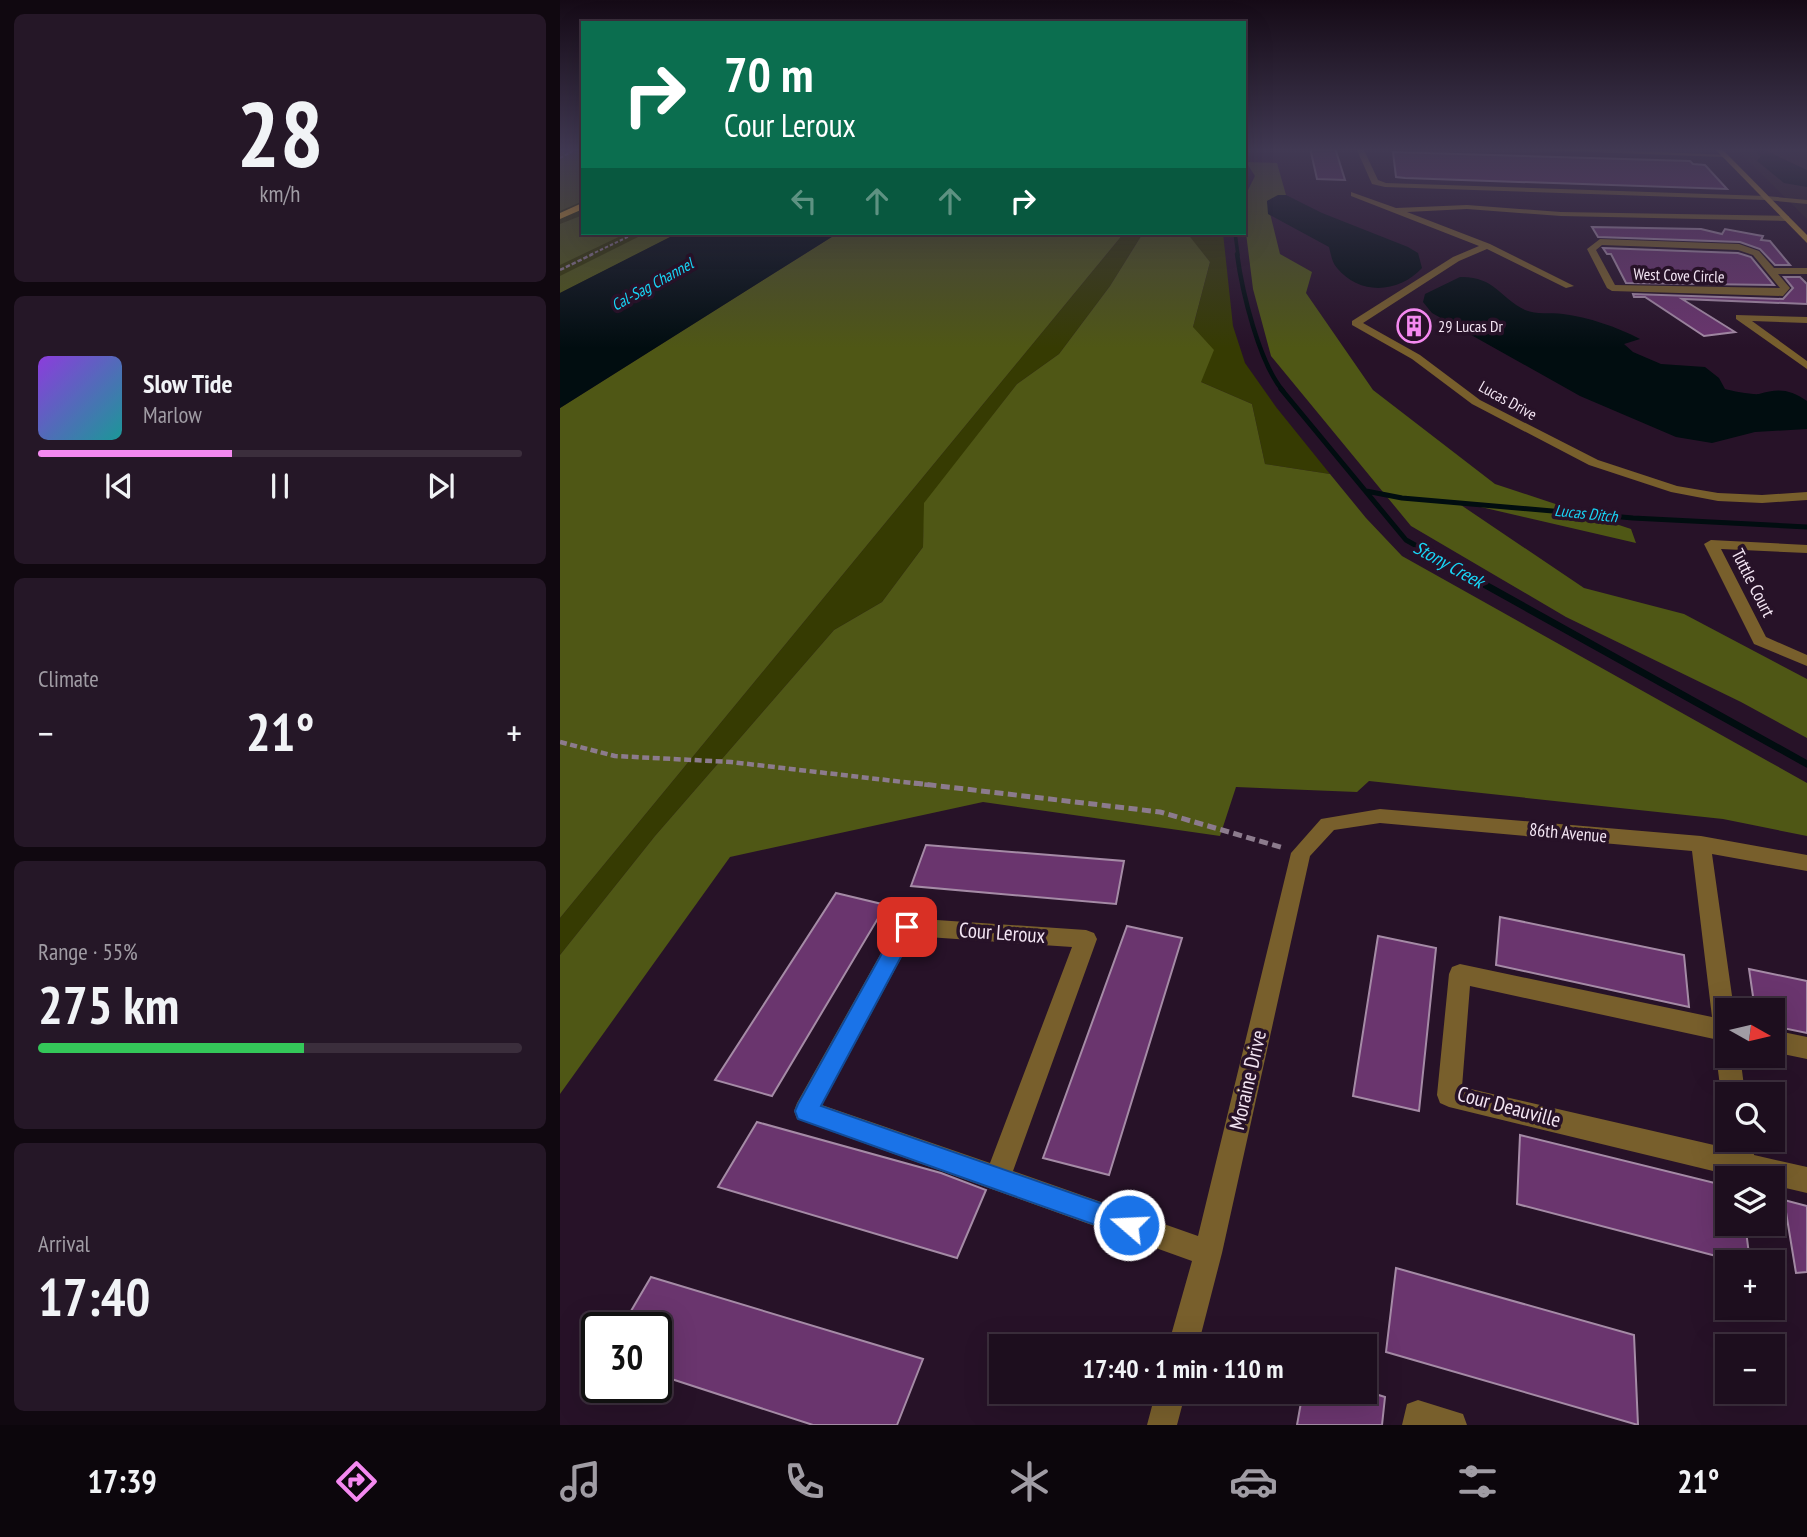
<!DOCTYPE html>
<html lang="en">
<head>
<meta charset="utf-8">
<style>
  :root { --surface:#1d0e1e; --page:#251727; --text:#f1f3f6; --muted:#a09ca4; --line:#3b2e3c; --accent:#f489f0 }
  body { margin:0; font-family:"PT Sans Narrow",sans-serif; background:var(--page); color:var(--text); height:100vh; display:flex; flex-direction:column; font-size:26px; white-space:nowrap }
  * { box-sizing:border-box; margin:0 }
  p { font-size:23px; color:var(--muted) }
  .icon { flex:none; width:38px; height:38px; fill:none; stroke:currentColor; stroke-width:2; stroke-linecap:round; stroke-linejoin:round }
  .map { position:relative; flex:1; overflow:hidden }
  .panel { display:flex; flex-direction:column; gap:14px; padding:14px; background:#100810; width:560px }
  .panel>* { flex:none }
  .guide { position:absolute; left:21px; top:21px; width:665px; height:214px; border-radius:0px; box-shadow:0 7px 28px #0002,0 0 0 2px var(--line); background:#0b6e4f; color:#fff; overflow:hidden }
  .needle { width:46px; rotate:98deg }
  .controls { position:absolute; left:1155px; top:998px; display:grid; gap:14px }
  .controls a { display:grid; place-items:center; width:70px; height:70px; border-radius:0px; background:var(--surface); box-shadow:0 7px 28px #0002,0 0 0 2px var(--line); font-size:35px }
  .speed { position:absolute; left:21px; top:1312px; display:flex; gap:14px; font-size:35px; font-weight:700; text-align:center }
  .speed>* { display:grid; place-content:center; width:91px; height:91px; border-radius:50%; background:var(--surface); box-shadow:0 7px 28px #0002,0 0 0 2px var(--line); line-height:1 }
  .speed .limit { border:4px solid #111; border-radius:10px; background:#fff; color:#111 }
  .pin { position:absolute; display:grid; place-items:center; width:60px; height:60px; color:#fff; margin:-30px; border-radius:14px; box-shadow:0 4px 10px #0006 }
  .me { position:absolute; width:77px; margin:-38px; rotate:289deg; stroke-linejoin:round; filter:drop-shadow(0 0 5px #0008) }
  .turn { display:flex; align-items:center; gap:24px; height:147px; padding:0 28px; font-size:32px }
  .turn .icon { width:91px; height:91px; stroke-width:2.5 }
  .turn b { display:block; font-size:49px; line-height:60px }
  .lanes { display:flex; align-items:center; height:66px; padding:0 28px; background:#0003; justify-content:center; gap:35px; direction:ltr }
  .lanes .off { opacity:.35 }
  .big { font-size:52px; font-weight:800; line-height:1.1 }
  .panel .widget { flex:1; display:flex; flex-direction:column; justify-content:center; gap:10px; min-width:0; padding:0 24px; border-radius:10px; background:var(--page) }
  .panel .dial { align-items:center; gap:0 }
  .dial b { font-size:91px; line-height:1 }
  .song { display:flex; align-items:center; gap:21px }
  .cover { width:84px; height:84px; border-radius:10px; background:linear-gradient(135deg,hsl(270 70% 55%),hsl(180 70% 35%)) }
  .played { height:7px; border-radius:4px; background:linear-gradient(90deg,var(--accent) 40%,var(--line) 40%) }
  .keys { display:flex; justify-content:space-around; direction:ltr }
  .heat { display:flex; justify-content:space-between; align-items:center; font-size:38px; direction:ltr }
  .charge { height:10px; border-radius:5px; background:linear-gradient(90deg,#34c759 55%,var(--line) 0) }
  .trip { position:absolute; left:429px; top:1334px; width:388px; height:70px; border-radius:0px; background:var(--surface); box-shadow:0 7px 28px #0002,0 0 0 2px var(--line); font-weight:800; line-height:70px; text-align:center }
  .tabs { display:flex; height:112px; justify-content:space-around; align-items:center; background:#0c060c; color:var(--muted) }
  .tabs .icon { width:49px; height:49px }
  .tabs .selected { color:var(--accent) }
  .tabs b { font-size:32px; color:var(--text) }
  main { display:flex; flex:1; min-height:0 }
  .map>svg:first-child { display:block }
  .education { fill:#2d1d26 }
  .green { fill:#363b02 }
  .forest { fill:#4f5715 }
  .water { fill:#010d10 }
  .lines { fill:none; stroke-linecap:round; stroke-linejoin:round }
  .stream-far3 { stroke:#010d10; stroke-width:3.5 }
  .stream-far2 { stroke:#010d10; stroke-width:4.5 }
  .stream-far1 { stroke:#010d10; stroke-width:5 }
  .stream { stroke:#010d10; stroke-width:7 }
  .building { fill:#6a356e; stroke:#a58ba6; stroke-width:2 }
  .path-far3 { stroke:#8c7b8d; stroke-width:2; stroke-dasharray:3.5 2; stroke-linecap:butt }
  .path-far2 { stroke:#8c7b8d; stroke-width:2.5; stroke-dasharray:4.5 2; stroke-linecap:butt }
  .path-far1 { stroke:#8c7b8d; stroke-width:4.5; stroke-dasharray:7 3.5; stroke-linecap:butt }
  .path { stroke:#8c7b8d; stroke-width:5; stroke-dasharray:9 4.5; stroke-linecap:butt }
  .street { fill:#785f2c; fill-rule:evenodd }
  .secondary { fill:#ae862c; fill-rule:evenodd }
  .primary { fill:#d8a425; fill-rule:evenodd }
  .route { fill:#1a73e8; stroke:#114b97; stroke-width:2 }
  .labels { text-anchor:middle; stroke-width:7; stroke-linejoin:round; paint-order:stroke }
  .far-street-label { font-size:16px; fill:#f3e5f3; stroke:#271228 }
  .far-water-label { font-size:16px; font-style:italic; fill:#18d6f7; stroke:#271228 }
  .far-poi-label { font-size:16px; fill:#f3e5f3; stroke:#271228; text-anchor:start }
  .street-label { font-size:18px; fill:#f3e5f3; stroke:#271228 }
  .water-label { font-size:19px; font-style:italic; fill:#18d6f7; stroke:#271228 }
  .near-street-label { font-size:21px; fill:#f3e5f3; stroke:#271228 }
</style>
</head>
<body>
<main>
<section class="panel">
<div class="widget dial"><b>28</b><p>km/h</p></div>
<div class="widget">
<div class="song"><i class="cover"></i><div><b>Slow Tide</b><p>Marlow</p></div></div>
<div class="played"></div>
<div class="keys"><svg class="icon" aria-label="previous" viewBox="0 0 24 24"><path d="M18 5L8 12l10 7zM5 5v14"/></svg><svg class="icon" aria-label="pause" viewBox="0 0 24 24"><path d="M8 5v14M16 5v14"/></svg><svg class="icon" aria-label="next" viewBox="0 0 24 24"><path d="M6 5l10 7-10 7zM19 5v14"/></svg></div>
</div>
<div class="widget"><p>Climate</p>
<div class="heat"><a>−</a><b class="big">21°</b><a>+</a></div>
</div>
<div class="widget"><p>Range · 55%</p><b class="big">275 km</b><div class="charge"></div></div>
<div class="widget"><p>Arrival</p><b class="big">17:40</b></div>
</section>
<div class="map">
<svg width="1247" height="1425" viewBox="0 0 1247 1425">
  <rect width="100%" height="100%" fill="#271228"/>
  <path class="education" d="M1175 148H1247V219Z"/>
  <path class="green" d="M0 148H23V233H118L0 293Z
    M564 233H583L550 286 499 354 457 384 365 503 363 547 322 602 274 630 95 836 0 955V918Z
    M626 233H663L673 326 685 363 716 407 770 474 705 464 692 404 641 382 633 327 650 262Z"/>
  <path class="forest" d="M0 148H23V201L0 211Z
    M686 162 717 163 726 195 707 201 720 254 752 272 746 293 813 390 935 484 1071 529 1076 543 895 501 1024 588 1124 614 1247 679V738L1181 702 1006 617 851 526 711 356 693 289 684 217V198L695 176Z
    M23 215V233H67L0 265V224Z
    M86 233H118L0 293V276Z
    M278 233H564L0 918V408Z
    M583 233H627L650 262 633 327 654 350 641 382 692 404 705 464 770 474 806 518 842 556 1247 783V836L1163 819 809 781 797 792 676 787 660 836 423 802 170 857 0 1094V955L95 836 274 630 322 602 363 547 364 503 457 384 499 354 550 286Z"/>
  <path class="water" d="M1192 148H1200L1247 170V187L1224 183 1197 161 1201 156Z
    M718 195H726L762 213 848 247 858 253 862 268C839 293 800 296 777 268 772 263 771 254 769 247L708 214 707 201Z
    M118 233H278L0 408V293Z
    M900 277C934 276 939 297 965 310 977 315 990 312 1003 314 1028 317 1057 327 1080 339L1064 344 1073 352 1101 364 1145 367 1159 378 1165 389C1172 391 1193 395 1199 394 1218 388 1230 389 1247 401V429L1195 432 1152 443 1116 437 1020 396 872 313 863 302 865 294Z"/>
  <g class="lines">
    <path class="stream-far3" d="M675 233 678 255"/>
    <path class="stream-far2" d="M677 254C682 291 699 363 723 391"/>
    <path class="stream-far1" d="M721 389 846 540 889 564
      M806 491 842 498 1073 518 1247 527"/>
    <path class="stream" d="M886 563 1247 764"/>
  </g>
  <path class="building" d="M750 148H775L785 180 757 179Z
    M833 152 1130 161 1133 164 1145 165 1167 189 845 178 836 177Z
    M1032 227 1141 229 1162 234 1165 229 1197 235 1203 236 1201 240 1210 241 1230 265H1215L1200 249 1180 242 1038 237Z
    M1043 248 1178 253 1191 257 1214 285 1066 283 1051 254H1047Z
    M1224 277H1240L1247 284V304L1122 299 1175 332 1144 336 1085 297H1074L1073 294 1223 299 1233 288Z
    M366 845 564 861 556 904 351 886Z
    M276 893 326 905 212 1096 155 1080Z
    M940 917 1124 955 1129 1007 936 965Z
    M567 926 622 938 549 1175 483 1158Z
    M818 936 876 948 859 1111 793 1096Z
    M1189 969 1247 981V1033L1213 1026V1010H1195Z
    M197 1122 381 1173 426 1190 397 1258 158 1187Z
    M960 1135 1167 1186V1223H1185L1190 1262H1179L957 1204Z
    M1224 1200 1247 1206V1272L1236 1273Z
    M836 1268 1074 1335 1078 1425 826 1352Z
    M91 1277 363 1359 337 1425H253L96 1374V1328H61Z
    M743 1391H806L825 1397 822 1425H737Z"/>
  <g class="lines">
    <path class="path-far3" d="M0 158 18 148
      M30 255 76 233"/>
    <path class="path-far2" d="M0 270 33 254"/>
    <path class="path-far1" d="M0 742 55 756 171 762 369 785"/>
    <path class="path" d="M354 783 600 812 724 848"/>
    <path class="street" d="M796 148H803L818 180 826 183 1206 196 1247 200V204L1206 200 825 187 812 184Z
      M922 148H1005L1168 155 1164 157Z
      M791 192 836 208 907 205 1001 212 1229 216 1226 221 1001 216 907 209 847 212 930 244 1014 286 1006 288 927 249 899 261 803 323 860 355 920 400 1038 460 1117 486 1158 493 1202 495 1247 492V500L1202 503 1158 501 1111 492 1029 465 912 404 852 359 792 325V321L893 257 919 246 791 196Z
      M1040 239 1179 244 1199 251 1214 268H1247V274H1218L1230 288 1223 296 1052 291 1047 288 1027 249ZM1042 245 1178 250 1193 255 1220 288 1055 285 1036 250Z
      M1176 315 1247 317V323L1192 321 1247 361V369L1176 319Z
      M1151 540 1247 545V553L1161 549 1206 637 1247 655V666L1194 644 1144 544Z
      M820 809 1141 836 1247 855V871L1152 854 1174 1010H1167V1055H1180L1185 1094H1167V1103L1164 1102 1161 1094 1154 1039 910 986 902 1087 1167 1148V1137V1139H1192L1194 1155 1247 1167V1193L1213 1185V1178H1182L889 1107 880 1103 877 1095 889 974 892 967 900 964 1152 1017 1132 851 820 823 774 830 750 856 662 1253 638 1346H608L632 1261 237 1119 234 1111 237 1103 339 921 347 918 526 930 534 933 537 939 453 1171 638 1236 731 853 761 819ZM353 936 512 947 430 1163 262 1105Z
      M1213 1030 1247 1037V1059L1213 1052Z
      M596 1391H626L617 1425H587Z
      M858 1400 903 1414 907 1425H842L847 1404Z"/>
    <path class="secondary" d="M1154 148H1161L1247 235V243Z"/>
    <path class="primary" d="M20 204H23V209L0 219V213Z"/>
  </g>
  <linearGradient id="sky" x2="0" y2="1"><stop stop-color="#150a16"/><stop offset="0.43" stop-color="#413953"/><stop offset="1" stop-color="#413953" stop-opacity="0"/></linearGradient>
  <rect width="1247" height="348" fill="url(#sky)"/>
  <path class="route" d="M347 919 354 921 357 927 261 1106 569 1213 578 1216 581 1225 578 1234 569 1237 238 1119 235 1111 238 1104 340 921Z"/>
  <defs>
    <symbol id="building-ring" viewBox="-11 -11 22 22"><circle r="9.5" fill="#271228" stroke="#f489f0" stroke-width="1.5"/><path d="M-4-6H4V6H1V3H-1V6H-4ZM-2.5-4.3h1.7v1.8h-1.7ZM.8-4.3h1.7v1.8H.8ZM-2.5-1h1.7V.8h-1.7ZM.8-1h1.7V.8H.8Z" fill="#f489f0"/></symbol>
  </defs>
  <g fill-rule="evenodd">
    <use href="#building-ring" x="835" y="307" width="38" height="38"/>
  </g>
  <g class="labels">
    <g class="far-street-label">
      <text transform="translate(1119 275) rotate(2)" y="6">West Cove Circle</text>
      <text transform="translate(948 400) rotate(29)" y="6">Lucas Drive</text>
    </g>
    <g class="far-water-label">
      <text transform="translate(92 284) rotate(-29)" y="6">Cal-Sag Channel</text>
      <text transform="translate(1026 513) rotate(6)" y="6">Lucas Ditch</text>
    </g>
    <g class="far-poi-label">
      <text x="878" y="332">29 Lucas Dr</text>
    </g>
    <g class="street-label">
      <text transform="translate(1193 583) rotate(63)" y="6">Tuttle Court</text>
      <text transform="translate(1008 833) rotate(5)" y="6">86th Avenue</text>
    </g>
    <g class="water-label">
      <text transform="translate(889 564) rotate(29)" y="7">Stony Creek</text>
    </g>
    <g class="near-street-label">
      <text transform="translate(442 933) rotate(4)" y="7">Cour Leroux</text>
      <text transform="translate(688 1080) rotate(-77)" y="7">Moraine Drive</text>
      <text transform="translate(949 1107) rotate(15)" y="7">Cour Deauville</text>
    </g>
  </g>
</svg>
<div class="controls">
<a><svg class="needle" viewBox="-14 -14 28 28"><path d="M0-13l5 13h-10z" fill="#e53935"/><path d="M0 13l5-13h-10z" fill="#a09ca4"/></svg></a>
<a><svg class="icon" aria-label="search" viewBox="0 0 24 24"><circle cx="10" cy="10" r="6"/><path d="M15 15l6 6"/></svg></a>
<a><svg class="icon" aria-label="layers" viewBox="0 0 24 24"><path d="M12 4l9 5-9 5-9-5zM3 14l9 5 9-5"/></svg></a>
<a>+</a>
<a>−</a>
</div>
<div class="speed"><div class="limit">30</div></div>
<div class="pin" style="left:347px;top:927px;background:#d93025"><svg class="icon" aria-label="arrive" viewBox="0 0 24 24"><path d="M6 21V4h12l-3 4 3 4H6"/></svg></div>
<svg class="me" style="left:569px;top:1225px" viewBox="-20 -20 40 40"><circle r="17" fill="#1a73e8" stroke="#fff" stroke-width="3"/><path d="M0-11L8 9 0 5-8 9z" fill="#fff"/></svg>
<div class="trip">17:40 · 1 min · 110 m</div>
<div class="guide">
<div class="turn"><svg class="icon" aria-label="right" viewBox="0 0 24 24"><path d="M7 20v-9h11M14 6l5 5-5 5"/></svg><div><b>70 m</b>Cour Leroux</div></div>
<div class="lanes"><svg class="icon off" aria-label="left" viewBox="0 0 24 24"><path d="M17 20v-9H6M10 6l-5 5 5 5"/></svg><svg class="icon off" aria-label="ahead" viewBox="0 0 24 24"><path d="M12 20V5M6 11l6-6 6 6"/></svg><svg class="icon off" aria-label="ahead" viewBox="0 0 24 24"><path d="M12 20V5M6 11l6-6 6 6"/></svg><svg class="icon" aria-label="right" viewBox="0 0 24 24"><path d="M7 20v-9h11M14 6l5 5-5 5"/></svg></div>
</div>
</div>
</main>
<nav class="tabs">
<b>17:39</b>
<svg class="icon selected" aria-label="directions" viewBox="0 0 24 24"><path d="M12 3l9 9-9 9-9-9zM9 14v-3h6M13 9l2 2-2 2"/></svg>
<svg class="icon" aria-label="music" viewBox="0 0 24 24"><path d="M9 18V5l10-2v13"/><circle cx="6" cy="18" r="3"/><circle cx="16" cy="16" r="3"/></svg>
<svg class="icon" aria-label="phone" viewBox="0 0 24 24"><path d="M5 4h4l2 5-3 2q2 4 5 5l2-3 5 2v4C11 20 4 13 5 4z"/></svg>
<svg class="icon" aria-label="climate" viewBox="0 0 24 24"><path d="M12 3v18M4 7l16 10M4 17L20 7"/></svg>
<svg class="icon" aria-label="car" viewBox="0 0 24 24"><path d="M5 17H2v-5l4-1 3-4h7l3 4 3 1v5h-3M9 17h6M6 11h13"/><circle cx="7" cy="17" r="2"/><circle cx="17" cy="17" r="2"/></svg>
<svg class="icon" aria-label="filters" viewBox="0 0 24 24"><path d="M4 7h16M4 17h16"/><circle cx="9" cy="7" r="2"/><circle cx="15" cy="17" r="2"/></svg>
<b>21°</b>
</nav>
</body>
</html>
